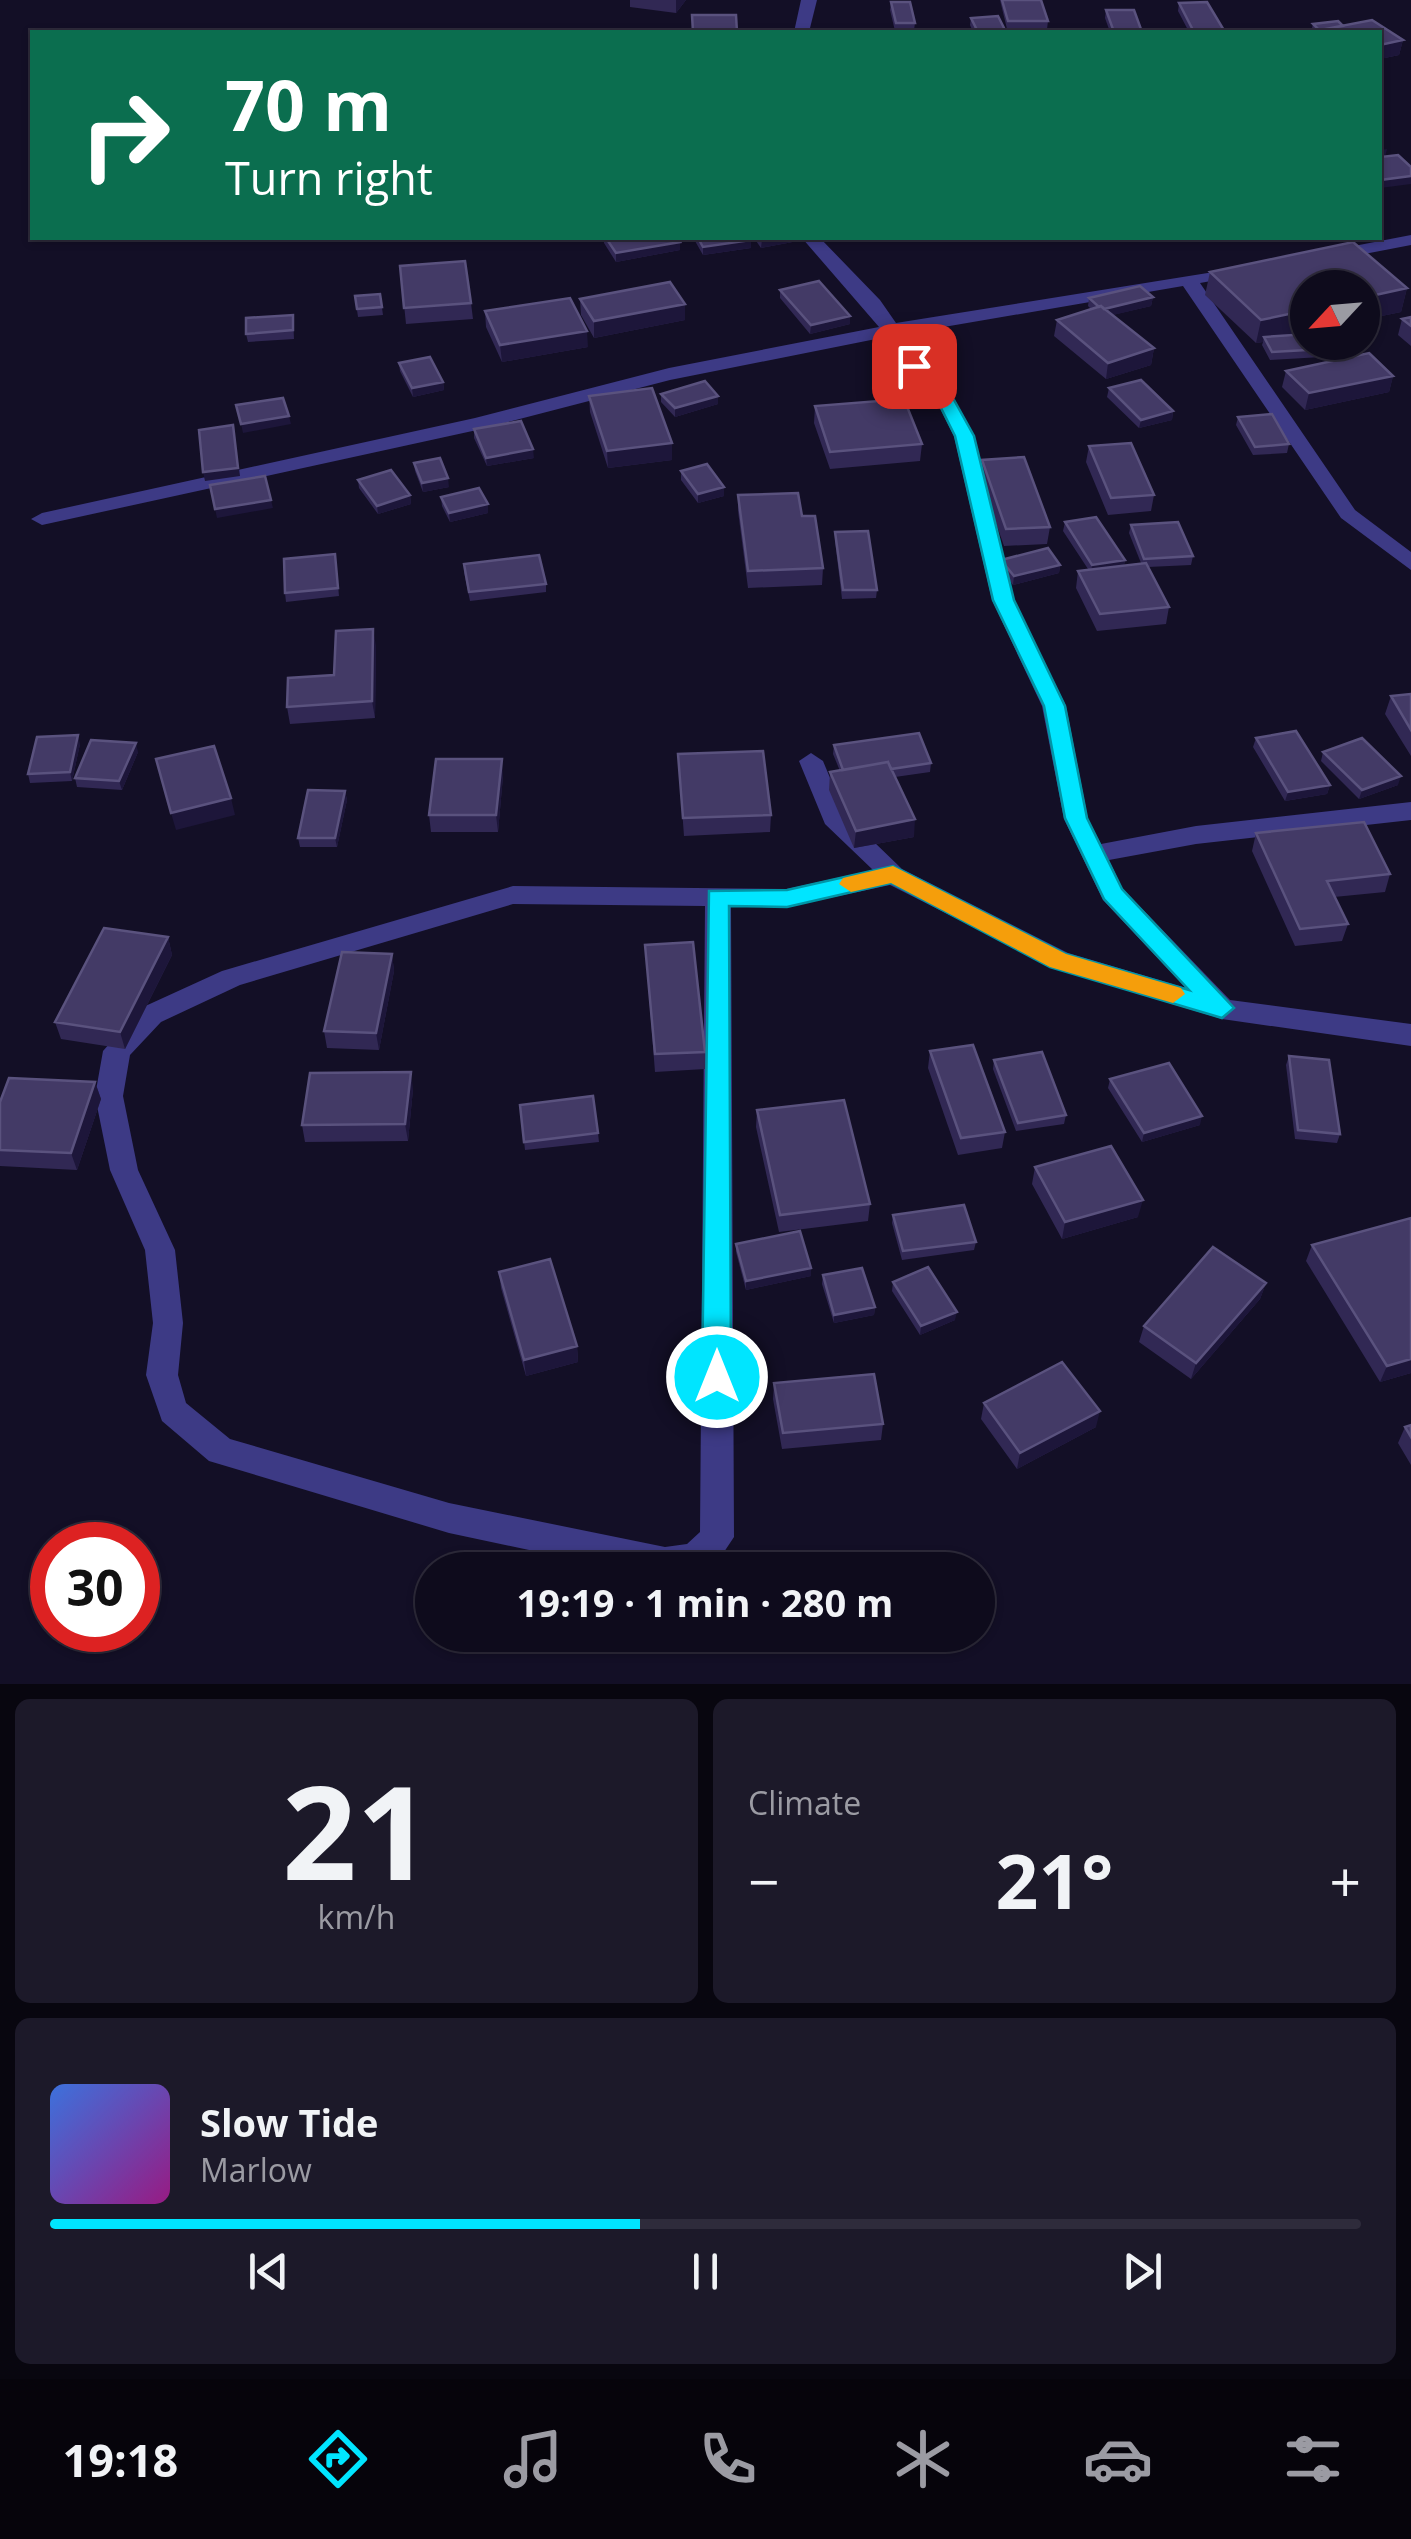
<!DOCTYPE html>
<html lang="en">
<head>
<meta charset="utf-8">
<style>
  :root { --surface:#0e0b1c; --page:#1c1929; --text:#f1f3f6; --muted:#9b9ba3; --line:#2e2b3b; --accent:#00e5ff }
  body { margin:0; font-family:"Open Sans",sans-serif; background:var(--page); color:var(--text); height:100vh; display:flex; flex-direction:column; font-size:38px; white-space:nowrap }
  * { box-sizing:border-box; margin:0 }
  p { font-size:32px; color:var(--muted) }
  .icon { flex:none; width:55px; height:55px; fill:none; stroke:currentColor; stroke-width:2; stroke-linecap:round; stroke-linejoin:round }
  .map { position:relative; height:1684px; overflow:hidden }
  .drawer { display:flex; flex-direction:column; gap:15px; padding:15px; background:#08060f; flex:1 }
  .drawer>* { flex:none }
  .guide { position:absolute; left:30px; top:30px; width:1352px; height:210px; border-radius:0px; box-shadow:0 2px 8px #0004,0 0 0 2px var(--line); background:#0b6e4f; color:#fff; overflow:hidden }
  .needle { width:65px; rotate:244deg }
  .fabs { position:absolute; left:1290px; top:270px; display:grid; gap:20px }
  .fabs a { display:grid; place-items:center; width:90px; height:90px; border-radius:50%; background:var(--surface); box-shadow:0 2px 8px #0004,0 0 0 2px var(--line); font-size:50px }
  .speed { position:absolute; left:30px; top:1522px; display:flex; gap:20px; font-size:50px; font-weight:700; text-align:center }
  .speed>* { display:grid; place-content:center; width:130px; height:130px; border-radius:50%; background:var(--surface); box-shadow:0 2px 8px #0004,0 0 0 2px var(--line); line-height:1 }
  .speed .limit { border:15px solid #d22; background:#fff; color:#111 }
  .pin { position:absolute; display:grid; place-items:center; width:85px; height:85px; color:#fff; margin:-42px; border-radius:20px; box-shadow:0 5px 15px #0006 }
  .me { position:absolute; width:110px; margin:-55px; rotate:0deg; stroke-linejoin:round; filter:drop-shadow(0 0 8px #0008) }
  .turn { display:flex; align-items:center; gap:35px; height:210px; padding:0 30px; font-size:45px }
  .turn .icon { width:130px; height:130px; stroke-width:2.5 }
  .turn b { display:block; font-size:70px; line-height:85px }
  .big { font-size:75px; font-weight:700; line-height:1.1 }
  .drawer .tile { flex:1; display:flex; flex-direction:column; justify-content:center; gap:15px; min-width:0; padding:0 35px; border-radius:15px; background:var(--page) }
  .drawer .dial { align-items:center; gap:0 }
  .dial b { font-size:130px; line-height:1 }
  .song { display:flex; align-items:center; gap:30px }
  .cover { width:120px; height:120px; border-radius:15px; background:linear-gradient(135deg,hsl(220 70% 55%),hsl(310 70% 35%)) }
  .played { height:10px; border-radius:5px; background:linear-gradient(90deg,var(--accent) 45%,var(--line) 45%) }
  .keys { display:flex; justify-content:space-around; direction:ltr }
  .heat { display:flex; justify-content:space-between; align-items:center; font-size:55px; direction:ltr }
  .drawer .tiles { flex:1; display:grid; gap:15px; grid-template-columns:1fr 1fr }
  .tile:last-child { grid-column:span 2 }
  .trip { position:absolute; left:415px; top:1552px; width:580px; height:100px; border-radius:50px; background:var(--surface); box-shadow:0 2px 8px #0004,0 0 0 2px var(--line); font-weight:700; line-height:100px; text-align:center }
  .tabs { display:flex; height:160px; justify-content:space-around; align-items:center; background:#06040b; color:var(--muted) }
  .tabs .icon { width:70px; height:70px }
  .tabs .active { color:var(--accent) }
  .tabs b { font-size:45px; color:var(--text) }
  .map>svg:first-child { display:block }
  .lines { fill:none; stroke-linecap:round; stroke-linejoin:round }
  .street { fill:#3d3a85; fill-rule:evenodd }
  .wall { fill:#312854 }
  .shaded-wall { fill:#1d163a }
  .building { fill:#433a66; stroke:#5a527e; stroke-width:2.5 }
  .route { fill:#00e5ff; stroke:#0095a6; stroke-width:2.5 }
  .slow { fill:#f59e0b }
</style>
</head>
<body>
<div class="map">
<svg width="1411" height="1684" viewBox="0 0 1411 1684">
  <rect width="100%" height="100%" fill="#130f26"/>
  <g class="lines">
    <path class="street" d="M801 0H817L809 32H794Z
      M1411 235V245L1328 261 1319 256 1328 251Z
      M802 238H820L880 300 896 323 1245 267V275L1200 283 1355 510 1411 552V570L1341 518 1183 286 903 334 955 400 974 436 1014 600 1066 706 1088 819 1101 844 1196 826 1411 802V820L1196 844 1109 860 1122 888 1230 1000 1411 1024V1046L1222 1019 1059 970 890 885 787 907H731L734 1537 718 1561 703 1570H623L449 1533 209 1461 162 1421 146 1375 153 1323 145 1250 110 1170 95 1096 103 1051 141 1008 222 971 513 886 787 889 873 870 825 824 799 761 811 753 823 761 845 814 902 869 1068 953 1186 988 1103 900 1064 819 1042 706 992 600 954 436 939 406 886 337 670 380 477 430 42 525 31 519 42 513 475 418 669 368 879 327ZM513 904 705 906 700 1532 687 1544 665 1547 449 1503 230 1439 186 1403 178 1375 183 1323 175 1250 138 1170 123 1096 130 1055 161 1022 240 985Z"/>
  </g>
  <path class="wall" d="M630 0H686L676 13 630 7Z
    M1000 0H1041L1048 21 1047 29H1007Z
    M891 2 915 23 914 30 895 31 890 10Z
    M1179 3 1225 32H1189L1178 11Z
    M1106 10 1142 32H1110L1105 18Z
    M971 18 1006 32H973L970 25Z
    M1372 20 1403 40 1399 55 1380 59V32H1311L1313 24 1338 21 1343 26Z
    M604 238H677L680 242V250L616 262 604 243Z
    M681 238H750L751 248 703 255 695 241 682 242Z
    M754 238H798V241L761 248Z
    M1353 242 1407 288 1401 312 1362 320V288H1308V332L1292 335 1308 334V342H1338L1341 348 1339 356 1270 360 1262 345 1263 342 1256 343 1205 295 1210 272Z
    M400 266 471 303 473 319 406 324Z
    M780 290 850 324 810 334 780 298Z
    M380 294 383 315 358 317 355 296Z
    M1153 297 1151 306 1112 315 1154 348 1151 365 1106 379 1054 336 1057 320 1091 309 1088 306 1089 298Z
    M580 299 685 304V320L594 338 581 315Z
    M485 311 588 347 502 362 486 327Z
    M293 315 294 339 248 342 246 334Z
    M1411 317V346L1398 335 1402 319Z
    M399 363 443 382 444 390 413 397 400 371Z
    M1286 371 1393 376 1389 392 1305 410 1282 387Z
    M1109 388 1173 411 1172 420 1139 428 1107 397Z
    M661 394 718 396V404L675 417 661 402Z
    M589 396 672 460 608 468 590 412Z
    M815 406 922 444 920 461 830 469 814 423Z
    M1238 417 1289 444 1287 453 1253 455 1236 425Z
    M474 429 534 458 487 466 474 438Z
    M1089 446 1154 495 1151 511 1108 515 1086 462Z
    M982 460 1050 527 1047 544 1004 546 980 477Z
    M414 463 449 487 423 492 415 471Z
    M681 471 724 496 698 503 681 480Z
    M358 480 410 495 411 504 378 514 359 488Z
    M738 495 802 516 823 568 822 585 748 588 738 511Z
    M441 497 488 513 450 522 442 506Z
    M1065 522 1125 560 1124 565 1141 563 1129 533 1131 525 1193 556 1191 565 1148 567 1169 607 1166 624 1097 631 1076 588 1078 571 1088 569 1063 531Z
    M835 532 877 590 876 598 842 599 835 541Z
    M1001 560 1060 565 1059 573 1013 585 1000 569Z
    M336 563 339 596 286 602 285 593Z
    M464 572 546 584V592L470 601Z
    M376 646 375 718 290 724 287 707Z
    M1411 694V756L1385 714 1391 696Z
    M1256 738 1330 785 1327 794 1285 801 1253 747Z
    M80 744 72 781 30 783 28 774Z
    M834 745 931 763 930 772 895 777 914 837 854 848 829 790 830 772 840 771 833 754Z
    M138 752 122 790 77 787 75 778Z
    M1323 752 1398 785 1359 799 1321 761Z
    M678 754 771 815 770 832 684 836Z
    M503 776 498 832H431L429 815Z
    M345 791 347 800 337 847H300L298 838Z
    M1256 833 1390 874 1385 892 1334 897 1348 924 1342 941 1295 946 1252 851Z
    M168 937 172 955 125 1049 61 1039 55 1022Z
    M645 945 705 1052V1069L655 1072Z
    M392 954 394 971 379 1050 327 1048 324 1031Z
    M930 1051 1005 1132 1002 1148 958 1155 928 1068Z
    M1289 1056 1340 1134 1337 1143 1295 1139 1286 1065Z
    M994 1060 1066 1115 1064 1124 1016 1131 993 1069Z
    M1110 1079 1200 1125 1142 1142 1108 1088Z
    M95 1082 101 1099 77 1170 0 1166V1102Z
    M413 1089 408 1141 305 1142 302 1125Z
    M520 1105 598 1133 599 1142 525 1150Z
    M757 1110 870 1204 868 1221 779 1232 756 1127Z
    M1035 1167 1138 1217 1062 1239 1032 1184Z
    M893 1215 976 1242 974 1250 902 1260 892 1223Z
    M736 1244 811 1276 746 1290 736 1252Z
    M1312 1245 1411 1373 1380 1382 1306 1261Z
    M499 1272 577 1346 578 1362 526 1376 501 1288Z
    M823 1275 875 1307 874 1315 834 1323 822 1284Z
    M893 1282 955 1320 920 1335 892 1291Z
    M1266 1283 1260 1299 1191 1379 1139 1342 1144 1326Z
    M774 1383 883 1424 881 1440 782 1449 773 1399Z
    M984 1403 1096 1427 1017 1469 981 1419Z
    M1411 1425V1465L1398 1443 1405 1427Z"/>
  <path class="shaded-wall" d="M676 0H686L676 13Z
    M1403 40 1399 55 1380 59V45Z
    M1387 149 1385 157 1380 158V150Z
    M1411 176V184L1380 188V180Z
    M772 238H798V241L761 248 762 239Z
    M751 240V248L703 255V247Z
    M680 242V250L616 262V253Z
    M1407 288 1401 312 1362 320V298Z
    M1153 297 1151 306 1101 318 1102 310Z
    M685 304V320L594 338V321Z
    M1308 310V332L1266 341 1264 337 1263 342 1256 343 1261 320Z
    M850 316V324L810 334 811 325Z
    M587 331 588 347 502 362 500 345Z
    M1154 348 1151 365 1106 379 1108 363Z
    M1393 376 1389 392 1305 410 1309 393Z
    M443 382 444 390 413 397 412 388Z
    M718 396V404L675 417V408Z
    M1173 411 1172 420 1139 428 1141 420Z
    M289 416 291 424 243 433 241 424Z
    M233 425 240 476 205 481 203 472Z
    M672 443V460L608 468 607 451Z
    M533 449 534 458 487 466 486 458Z
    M448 478 449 487 423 492 422 483Z
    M724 487V496L698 503V494Z
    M410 495 411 504 378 514 377 506Z
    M271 500 273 508 217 518 215 509Z
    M488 504V513L450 522 449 513Z
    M1125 560 1123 568 1091 574 1092 565Z
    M1060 565 1059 573 1013 585 1014 576Z
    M373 629 376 646 375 718 372 701Z
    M78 735 80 744 72 781 70 772Z
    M136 743 138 752 122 790 119 781Z
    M502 759 503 776 498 832 496 815Z
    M1401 776 1398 785 1359 799 1362 790Z
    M1330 785 1327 794 1285 801 1288 792Z
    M345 791 347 800 337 847 335 838Z
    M231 798 235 815 176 830 171 813Z
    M915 819 914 837 854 848 856 831Z
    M168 937 172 955 125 1049 120 1032Z
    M392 954 394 971 379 1050 376 1033Z
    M411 1072 413 1089 408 1141 405 1124Z
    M95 1082 101 1099 77 1170 71 1153Z
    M1202 1116 1200 1125 1142 1142 1144 1133Z
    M1143 1200 1138 1217 1062 1239 1065 1222Z
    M811 1268V1276L746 1290V1281Z
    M1266 1283 1260 1299 1191 1379 1196 1363Z
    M875 1307 874 1315 834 1323V1315Z
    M957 1312 955 1320 920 1335 921 1326Z
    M577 1346 578 1362 526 1376 524 1360Z
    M1411 1359V1373L1380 1382 1387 1366Z
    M1100 1411 1096 1427 1017 1469 1020 1453Z"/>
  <path class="building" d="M1002 0H1041L1048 21H1008Z
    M891 2H910L915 23H896Z
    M1207 2 1225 32H1194L1179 3Z
    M1106 10H1134L1142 32H1114Z
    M692 15H736L737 32H693Z
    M998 16 1006 32H978L971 18Z
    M1372 20 1403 40 1380 45V32H1330L1325 29Z
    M1338 21 1343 26 1325 29V32H1321L1313 24Z
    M1398 155 1411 167V176L1380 180V157Z
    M606 238H677L680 242 616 253Z
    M698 238H750L751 240 703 247Z
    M1353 242 1407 288 1362 298V288H1308V310L1261 320 1210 272Z
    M465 261 471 303 404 308 400 266Z
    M819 281 850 316 811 325 780 290Z
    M670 282 685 304 594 321 580 299Z
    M1140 286 1153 297 1104 309 1101 306 1099 307 1089 298Z
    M380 294 382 307 357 309 355 296Z
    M570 298 587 331 500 345 485 311Z
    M1101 306 1154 348 1108 363 1057 320Z
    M293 315V330L246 334V318Z
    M1411 317V326L1402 319Z
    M1308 334V342H1338L1341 348 1272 352 1264 337Z
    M1369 353 1393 376 1309 393 1286 371Z
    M430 357 443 382 412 388 399 363Z
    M1141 380 1173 411 1141 420 1109 388Z
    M705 381 718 396 675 408 661 394Z
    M652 388 672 443 607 451 589 396Z
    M283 398 289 416 241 424 236 405Z
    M904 399 922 444 830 452 815 406Z
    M1272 414 1289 444 1255 447 1238 417Z
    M521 421 533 449 486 458 474 429Z
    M233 425 238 468 203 472 199 430Z
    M1131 443 1154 495 1111 498 1089 446Z
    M1024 457 1050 527 1006 529 982 460Z
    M440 458 448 478 422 483 414 463Z
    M707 464 724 487 698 494 681 471Z
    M391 470 410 495 377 506 358 480Z
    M265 476 271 500 215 509 210 485Z
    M479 488 488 504 449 513 441 497Z
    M798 493 802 516H815L823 568 748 571 738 495Z
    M1096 517 1125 560 1092 565 1065 522Z
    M1178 522 1193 556 1144 559 1131 525Z
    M868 531 877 590H843L835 532Z
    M1048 548 1060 565 1014 576 1001 560Z
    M335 554 338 588 285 593 284 559Z
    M539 555 546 584 469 592 464 564Z
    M1146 563 1169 607 1100 614 1078 571Z
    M373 629 372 701 287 707 288 678 334 675 336 631Z
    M1411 694V730L1391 696Z
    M1296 731 1330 785 1288 792 1256 738Z
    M919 733 931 763 891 769 888 762 843 770 834 745Z
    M78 735 70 772 28 774 37 737Z
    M1362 738 1401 776 1362 790 1323 752Z
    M91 740 136 743 119 781 75 778Z
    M214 746 231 798 171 813 156 759Z
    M763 751 771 815 683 818 678 754Z
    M436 759H502L496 815H429Z
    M888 762 915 819 856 831 830 772Z
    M308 790 345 791 335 838H298Z
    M1364 822 1390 874 1327 881 1348 924 1300 929 1256 833Z
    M104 928 168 937 120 1032 55 1022Z
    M693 942 705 1052 655 1054 645 945Z
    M342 952 392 954 376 1033 324 1031Z
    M973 1045 1005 1132 961 1138 930 1051Z
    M1042 1052 1066 1115 1018 1123 994 1060Z
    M1289 1056 1329 1060 1340 1134 1298 1130Z
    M1169 1063 1202 1116 1144 1133 1110 1079Z
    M411 1072 405 1124 302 1125 310 1073Z
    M9 1078 95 1082 71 1153 0 1150V1102Z
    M593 1096 598 1133 524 1142 520 1105Z
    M844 1100 870 1204 780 1215 757 1110Z
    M1111 1146 1143 1200 1065 1222 1035 1167Z
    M964 1205 976 1242 903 1251 893 1215Z
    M1411 1218V1359L1387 1366 1312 1245Z
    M800 1231 811 1268 746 1281 736 1244Z
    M1213 1247 1266 1283 1196 1363 1144 1326Z
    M550 1259 577 1346 524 1360 499 1272Z
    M928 1267 957 1312 921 1326 893 1282Z
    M862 1268 875 1307 834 1315 823 1275Z
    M1062 1362 1100 1411 1020 1453 984 1403Z
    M874 1374 883 1424 783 1433 774 1383Z
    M1411 1425V1437L1405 1427Z"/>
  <path class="route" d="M908 362H921L954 400 974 436 1014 600 1065 706 1087 818 1122 889 1234 1008 1222 1018 1050 967 891 883 787 907 729 906 731 1377 727 1386 717 1389 707 1386 702 1377 709 891 787 890 893 866 1066 954 1189 990 1104 899 1065 818 1044 706 993 600 955 436 940 406 906 366Z"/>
  <path class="slow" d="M893 866 1066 954 1181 988 1185 994 1173 1003 1050 967 891 883 851 892 839 884 843 878Z"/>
</svg>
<div class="fabs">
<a><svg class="needle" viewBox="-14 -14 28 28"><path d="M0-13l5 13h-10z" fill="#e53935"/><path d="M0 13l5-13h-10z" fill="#9b9ba3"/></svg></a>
</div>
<div class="speed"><div class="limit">30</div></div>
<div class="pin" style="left:914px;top:366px;background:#d93025"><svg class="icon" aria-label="arrive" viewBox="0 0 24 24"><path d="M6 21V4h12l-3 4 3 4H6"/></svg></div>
<svg class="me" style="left:717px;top:1377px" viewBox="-20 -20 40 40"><circle r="17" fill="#00e5ff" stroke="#fff" stroke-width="3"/><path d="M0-11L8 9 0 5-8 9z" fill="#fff"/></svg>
<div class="trip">19:19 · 1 min · 280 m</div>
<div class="guide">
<div class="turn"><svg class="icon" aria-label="right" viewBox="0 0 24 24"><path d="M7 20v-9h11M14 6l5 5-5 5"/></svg><div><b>70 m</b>Turn right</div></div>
</div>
</div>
<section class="drawer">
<div class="tiles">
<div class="tile dial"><b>21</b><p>km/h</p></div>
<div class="tile"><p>Climate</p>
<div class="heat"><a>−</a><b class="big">21°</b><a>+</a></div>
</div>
<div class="tile">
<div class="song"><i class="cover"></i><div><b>Slow Tide</b><p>Marlow</p></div></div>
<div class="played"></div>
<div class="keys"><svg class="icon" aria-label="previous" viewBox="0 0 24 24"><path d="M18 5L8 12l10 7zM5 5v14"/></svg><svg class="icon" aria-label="pause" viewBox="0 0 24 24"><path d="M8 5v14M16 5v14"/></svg><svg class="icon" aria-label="next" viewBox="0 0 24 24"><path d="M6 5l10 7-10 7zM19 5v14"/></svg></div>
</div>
</div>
</section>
<nav class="tabs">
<b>19:18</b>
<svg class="icon active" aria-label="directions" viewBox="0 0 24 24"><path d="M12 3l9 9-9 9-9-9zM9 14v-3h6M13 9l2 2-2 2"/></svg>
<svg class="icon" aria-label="music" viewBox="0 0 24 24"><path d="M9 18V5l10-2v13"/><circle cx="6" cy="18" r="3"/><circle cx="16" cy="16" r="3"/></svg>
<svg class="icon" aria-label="phone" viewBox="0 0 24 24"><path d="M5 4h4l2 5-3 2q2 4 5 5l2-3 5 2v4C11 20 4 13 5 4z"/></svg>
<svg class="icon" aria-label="climate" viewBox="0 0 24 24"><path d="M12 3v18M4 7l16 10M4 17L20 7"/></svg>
<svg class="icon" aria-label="car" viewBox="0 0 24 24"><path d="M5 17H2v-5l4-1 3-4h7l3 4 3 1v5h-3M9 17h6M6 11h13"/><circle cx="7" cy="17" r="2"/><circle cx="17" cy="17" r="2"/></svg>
<svg class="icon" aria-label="filters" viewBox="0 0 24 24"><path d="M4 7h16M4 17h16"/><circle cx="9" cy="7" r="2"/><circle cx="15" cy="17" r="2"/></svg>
</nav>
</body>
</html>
